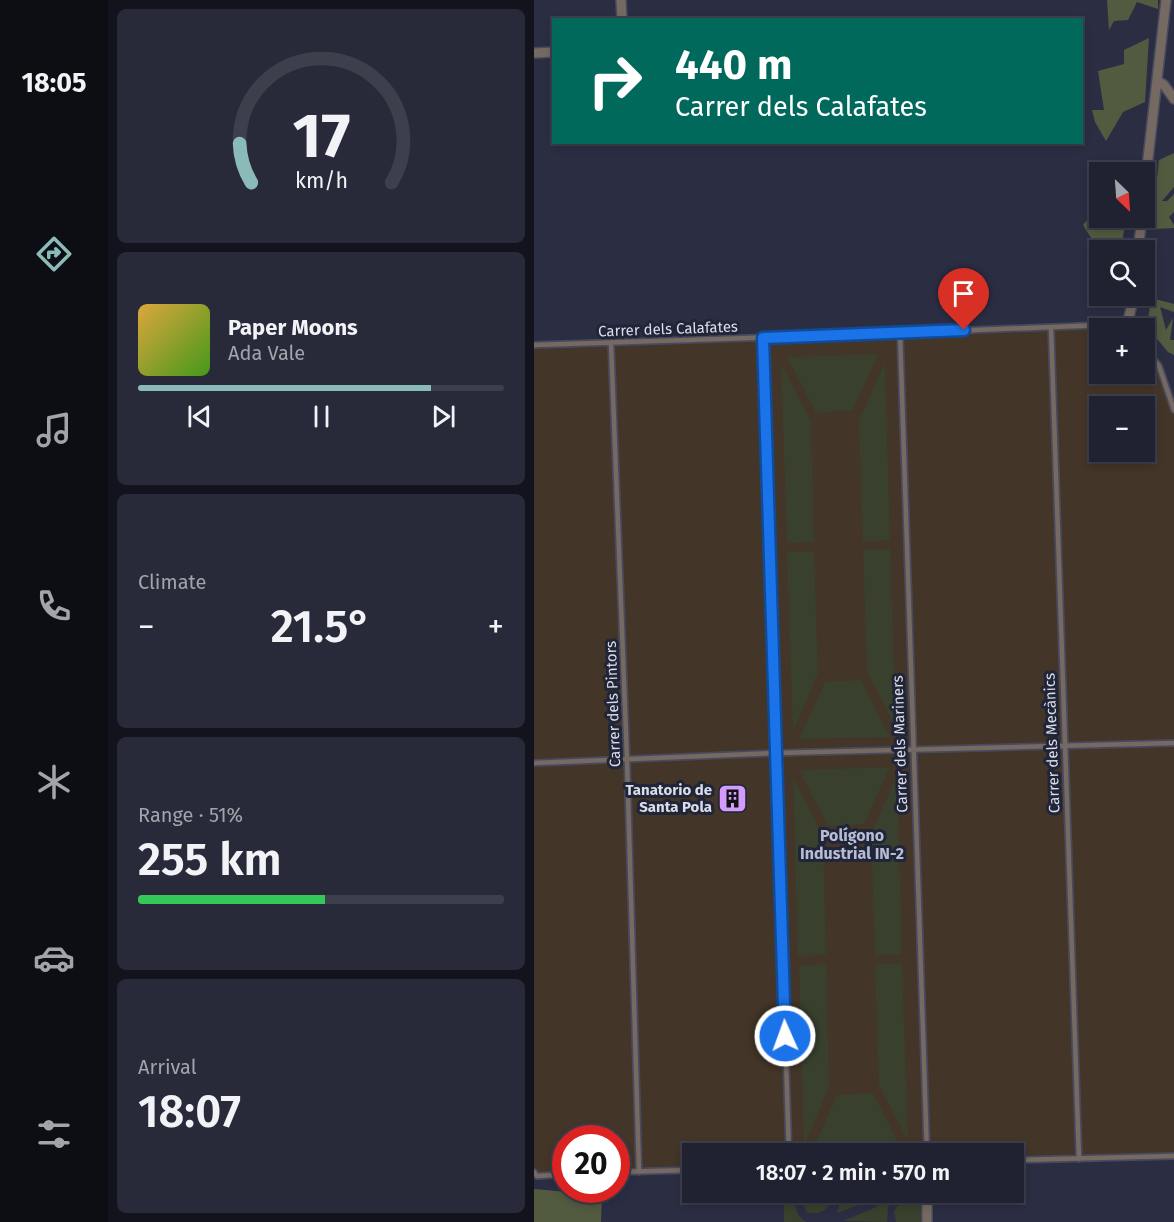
<!DOCTYPE html>
<html lang="en">
<head>
<meta charset="utf-8">
<style>
  :root { --surface:#202232; --page:#282a3a; --text:#f1f3f6; --muted:#a2a4ac; --line:#3d3f4d; --accent:#8bbbb9 }
  body { margin:0; font-family:"Fira Sans",sans-serif; background:var(--page); color:var(--text); height:100vh; display:flex; flex-direction:column; font-size:22px; white-space:nowrap }
  * { box-sizing:border-box; margin:0 }
  p { font-size:20px; color:var(--muted) }
  .icon { flex:none; width:33px; height:33px; fill:none; stroke:currentColor; stroke-width:2; stroke-linecap:round; stroke-linejoin:round }
  .map { position:relative; flex:1; overflow:hidden }
  .drawer { display:flex; flex-direction:column; gap:9px; padding:9px; background:#12131c; width:426px }
  .drawer>* { flex:none }
  .banner { position:absolute; left:18px; top:18px; width:531px; height:126px; border-radius:0px; box-shadow:0 3px 9px #0003,0 0 0 2px var(--line); background:#00695c; color:#fff; overflow:hidden }
  .needle { width:39px; rotate:155deg }
  .fabs { position:absolute; left:555px; top:162px; display:grid; gap:12px }
  .fabs a { display:grid; place-items:center; width:66px; height:66px; border-radius:0px; background:var(--surface); box-shadow:0 3px 9px #0003,0 0 0 2px var(--line); font-size:30px }
  .speed { position:absolute; left:18px; top:1125px; display:flex; gap:12px; font-size:30px; font-weight:700; text-align:center }
  .speed>* { display:grid; place-content:center; width:78px; height:78px; border-radius:50%; background:var(--surface); box-shadow:0 3px 9px #0003,0 0 0 2px var(--line); line-height:1 }
  .speed .limit { border:9px solid #d22; background:#fff; color:#111 }
  .pin { position:absolute; display:grid; place-items:center; width:51px; height:51px; color:#fff; margin:-62px -26px; border-radius:50% 50% 50% 0; rotate:-45deg; box-shadow:0 0 6px #0007 }
  .pin .icon { rotate:45deg }
  .me { position:absolute; width:66px; margin:-33px; rotate:358deg; stroke-linejoin:round; filter:drop-shadow(0 0 4px #0008) }
  .turn { display:flex; align-items:center; gap:21px; height:126px; padding:0 24px; font-size:27px }
  .turn .icon { width:78px; height:78px; stroke-width:2.5 }
  .turn b { display:block; font-size:42px; line-height:51px }
  .big { font-size:45px; font-weight:600; line-height:1.1 }
  .drawer .tile { flex:1; display:flex; flex-direction:column; justify-content:center; gap:9px; min-width:0; padding:0 21px; border-radius:9px; background:var(--page) }
  .drawer .dial { align-items:center; gap:0 }
  .dial svg { height:156px; overflow:visible; fill:none; stroke:var(--line); stroke-width:7; stroke-linecap:round; text-anchor:middle }
  .dial text { fill:var(--text); stroke:none }
  .song { display:flex; align-items:center; gap:18px }
  .cover { width:72px; height:72px; border-radius:9px; background:linear-gradient(135deg,hsl(40 70% 55%),hsl(100 70% 35%)) }
  .played { height:6px; border-radius:3px; background:linear-gradient(90deg,var(--accent) 80%,var(--line) 80%) }
  .keys { display:flex; justify-content:space-around; direction:ltr }
  .heat { display:flex; justify-content:space-between; align-items:center; font-size:33px; direction:ltr }
  .charge { height:9px; border-radius:4px; background:linear-gradient(90deg,#34c759 51%,var(--line) 0) }
  .trip { position:absolute; left:148px; top:1143px; width:342px; height:60px; border-radius:0px; background:var(--surface); box-shadow:0 3px 9px #0003,0 0 0 2px var(--line); font-weight:600; line-height:60px; text-align:center }
  main { display:flex; flex:1; min-height:0 }
  .menu { display:flex; flex-direction:column; width:108px; justify-content:space-around; align-items:center; background:#0d0e14; color:var(--muted) }
  .menu .icon { width:42px; height:42px }
  .menu .on { color:var(--accent) }
  .menu b { font-size:27px; color:var(--text) }
  .map>svg:first-child { display:block }
  .industrial { fill:#433527; fill-rule:evenodd }
  .green { fill:#39402d }
  .forest { fill:#525b40 }
  .lines { fill:none; stroke-linecap:round; stroke-linejoin:round }
  .service-casing { stroke:#474a5e; stroke-width:8 }
  .minor-casing { stroke:#474a5e; stroke-width:12 }
  .service { stroke:#756962; stroke-width:4.5 }
  .minor { stroke:#756962; stroke-width:9 }
  .route-casing { stroke:#114b97; stroke-width:15 }
  .route { stroke:#1a73e8; stroke-width:10 }
  .labels { text-anchor:middle; stroke-width:6; stroke-linejoin:round; paint-order:stroke }
  .street-label { font-size:15px; fill:#daddea; stroke:#212538 }
  .poi-label { font-size:15px; font-weight:bold; fill:#daddea; stroke:#212538; text-anchor:end }
  .neighbourhood-label { font-size:16px; font-weight:bold; fill:#b7bdd7; stroke:#212538 }
</style>
</head>
<body>
<main>
<nav class="menu">
<b>18:05</b>
<svg class="icon on" aria-label="directions" viewBox="0 0 24 24"><path d="M12 3l9 9-9 9-9-9zM9 14v-3h6M13 9l2 2-2 2"/></svg>
<svg class="icon" aria-label="music" viewBox="0 0 24 24"><path d="M9 18V5l10-2v13"/><circle cx="6" cy="18" r="3"/><circle cx="16" cy="16" r="3"/></svg>
<svg class="icon" aria-label="phone" viewBox="0 0 24 24"><path d="M5 4h4l2 5-3 2q2 4 5 5l2-3 5 2v4C11 20 4 13 5 4z"/></svg>
<svg class="icon" aria-label="climate" viewBox="0 0 24 24"><path d="M12 3v18M4 7l16 10M4 17L20 7"/></svg>
<svg class="icon" aria-label="car" viewBox="0 0 24 24"><path d="M5 17H2v-5l4-1 3-4h7l3 4 3 1v5h-3M9 17h6M6 11h13"/><circle cx="7" cy="17" r="2"/><circle cx="17" cy="17" r="2"/></svg>
<svg class="icon" aria-label="filters" viewBox="0 0 24 24"><path d="M4 7h16M4 17h16"/><circle cx="9" cy="7" r="2"/><circle cx="15" cy="17" r="2"/></svg>
</nav>
<section class="drawer">
<div class="tile dial"><svg viewBox="0 0 100 80">
<path d="M14 69A42 42 0 1 1 86 69"/>
<path d="M14 69A42 42 0 0 1 8 49" stroke="#8bbbb9"/>
<text x="50" y="56" font-size="32" font-weight="700">17</text>
<text x="50" y="72" font-size="11">km/h</text>
</svg></div>
<div class="tile">
<div class="song"><i class="cover"></i><div><b>Paper Moons</b><p>Ada Vale</p></div></div>
<div class="played"></div>
<div class="keys"><svg class="icon" aria-label="previous" viewBox="0 0 24 24"><path d="M18 5L8 12l10 7zM5 5v14"/></svg><svg class="icon" aria-label="pause" viewBox="0 0 24 24"><path d="M8 5v14M16 5v14"/></svg><svg class="icon" aria-label="next" viewBox="0 0 24 24"><path d="M6 5l10 7-10 7zM19 5v14"/></svg></div>
</div>
<div class="tile"><p>Climate</p>
<div class="heat"><a>−</a><b class="big">21.5°</b><a>+</a></div>
</div>
<div class="tile"><p>Range · 51%</p><b class="big">255 km</b><div class="charge"></div></div>
<div class="tile"><p>Arrival</p><b class="big">18:07</b></div>
</section>
<div class="map">
<svg width="640" height="1222" viewBox="0 0 640 1222">
  <rect width="100%" height="100%" fill="#2b2e43"/>
  <path class="industrial" d="M593 324 596 328H566V374H610L611 347 625 366 640 410V1156L480 1160V1154H159V1170L83 1172 82 1138H32L31 1174 3 1176 0 1172V345ZM566 406H610V452H566Z"/>
  <path class="green" d="M344 354 319 410 282 413 253 357Z
    M351 362 356 540 329 542 325 421Z
    M247 363 277 422 280 542 253 543Z
    M356 549 362 728 333 671 329 550Z
    M280 551 284 673 259 732 253 552Z
    M327 680 356 737 265 739 291 682Z
    M356 767 330 824 294 826 265 770Z
    M363 775 368 954 341 956 337 834Z
    M259 777 289 836 292 955 264 956Z
    M368 963 374 1141 345 1085 341 964Z
    M292 964 295 1087 270 1146 265 965Z
    M339 1093 368 1150 277 1153 303 1095Z
    M250 1193H260C261 1204 261 1217 273 1222H250Z
    M269 1193H298C298 1208 288 1216 273 1212L270 1206Z
    M306 1193V1192L347 1193 333 1202 303 1213 307 1199Z
    M370 1193H388V1222H362L360 1211 367 1202Z
    M358 1196 354 1208 353 1222 309 1221 338 1209Z"/>
  <path class="forest" d="M573 0H624V9L603 2 594 20 580 21 575 30Z
    M615 38 611 102 589 112 572 141 561 122 558 110H570L564 71 590 64V50Z
    M640 153V187L628 201H633L640 194V212L635 217 640 225V228L622 229 623 179 625 160Z
    M561 211 566 218H575L565 225 590 230 588 245 590 250H566L565 259 559 241 549 225Z
    M617 298 640 304V312L626 307 632 330 639 318 636 340H640V355L634 352 613 327Z
    M0 1189 68 1195 67 1222H0Z"/>
  <g class="lines">
    <defs>
      <path id="service" d="M517 327 545 1159
        M366 333 393 1154
        M229 338 255 1154
        M77 343 93 760 105 1172
        M0 345 366 333 593 324 596 328
        M610 347 625 366 640 410
        M0 763 242 753 640 743
        M480 1160 640 1156
        M0 1172 3 1176 32 1174
        M82 1172 159 1170"/>
      <path id="minor" d="M87 0 88 20
        M0 53 20 52
        M623 81 630 85 640 99
        M610 194 632 0
        M604 250 608 218
        M593 324 598 305 599 296
        M393 1192V1222"/>
    </defs>
    <use href="#service" class="service-casing"/>
    <use href="#minor" class="minor-casing"/>
    <use href="#service" class="service"/>
    <use href="#minor" class="minor"/>
  </g>
  <g class="lines">
    <defs>
      <path id="route" d="M251 1036 229 338 430 330"/>
    </defs>
    <use href="#route" class="route-casing"/>
    <use href="#route" class="route"/>
  </g>
  <defs>
    <symbol id="building-square" viewBox="-11 -11 22 22"><rect x="-9" y="-9" width="18" height="18" rx="4" fill="#d39cfc" stroke="#212538"/><path d="M-4-6H4V6H1V3H-1V6H-4ZM-2.5-4.3h1.7v1.8h-1.7ZM.8-4.3h1.7v1.8H.8ZM-2.5-1h1.7V.8h-1.7ZM.8-1h1.7V.8H.8Z" fill="#111"/></symbol>
  </defs>
  <g fill-rule="evenodd">
    <use href="#building-square" x="182" y="782" width="33" height="33"/>
  </g>
  <g class="labels">
    <g class="street-label">
      <text transform="translate(134 329) rotate(-2)" y="5">Carrer dels Calafates</text>
      <text transform="translate(79 704) rotate(-92)" y="5">Carrer dels Pintors</text>
      <text transform="translate(518 743) rotate(-92)" y="5">Carrer dels Mecànics</text>
      <text transform="translate(366 744) rotate(-92)" y="5">Carrer dels Mariners</text>
    </g>
    <g class="poi-label">
      <text x="178" y="795">Tanatorio de<tspan x="178" dy="17">Santa Pola</tspan></text>
    </g>
    <g class="neighbourhood-label">
      <text x="318" y="841">Polígono<tspan x="318" dy="18">Industrial IN-2</tspan></text>
    </g>
  </g>
</svg>
<div class="fabs">
<a><svg class="needle" viewBox="-14 -14 28 28"><path d="M0-13l5 13h-10z" fill="#e53935"/><path d="M0 13l5-13h-10z" fill="#a2a4ac"/></svg></a>
<a><svg class="icon" aria-label="search" viewBox="0 0 24 24"><circle cx="10" cy="10" r="6"/><path d="M15 15l6 6"/></svg></a>
<a>+</a>
<a>−</a>
</div>
<div class="speed"><div class="limit">20</div></div>
<div class="pin" style="left:430px;top:330px;background:#d93025"><svg class="icon" aria-label="arrive" viewBox="0 0 24 24"><path d="M6 21V4h12l-3 4 3 4H6"/></svg></div>
<svg class="me" style="left:251px;top:1036px" viewBox="-20 -20 40 40"><circle r="17" fill="#1a73e8" stroke="#fff" stroke-width="3"/><path d="M0-11L8 9 0 5-8 9z" fill="#fff"/></svg>
<div class="trip">18:07 · 2 min · 570 m</div>
<div class="banner">
<div class="turn"><svg class="icon" aria-label="right" viewBox="0 0 24 24"><path d="M7 20v-9h11M14 6l5 5-5 5"/></svg><div><b>440 m</b>Carrer dels Calafates</div></div>
</div>
</div>
</main>
</body>
</html>
